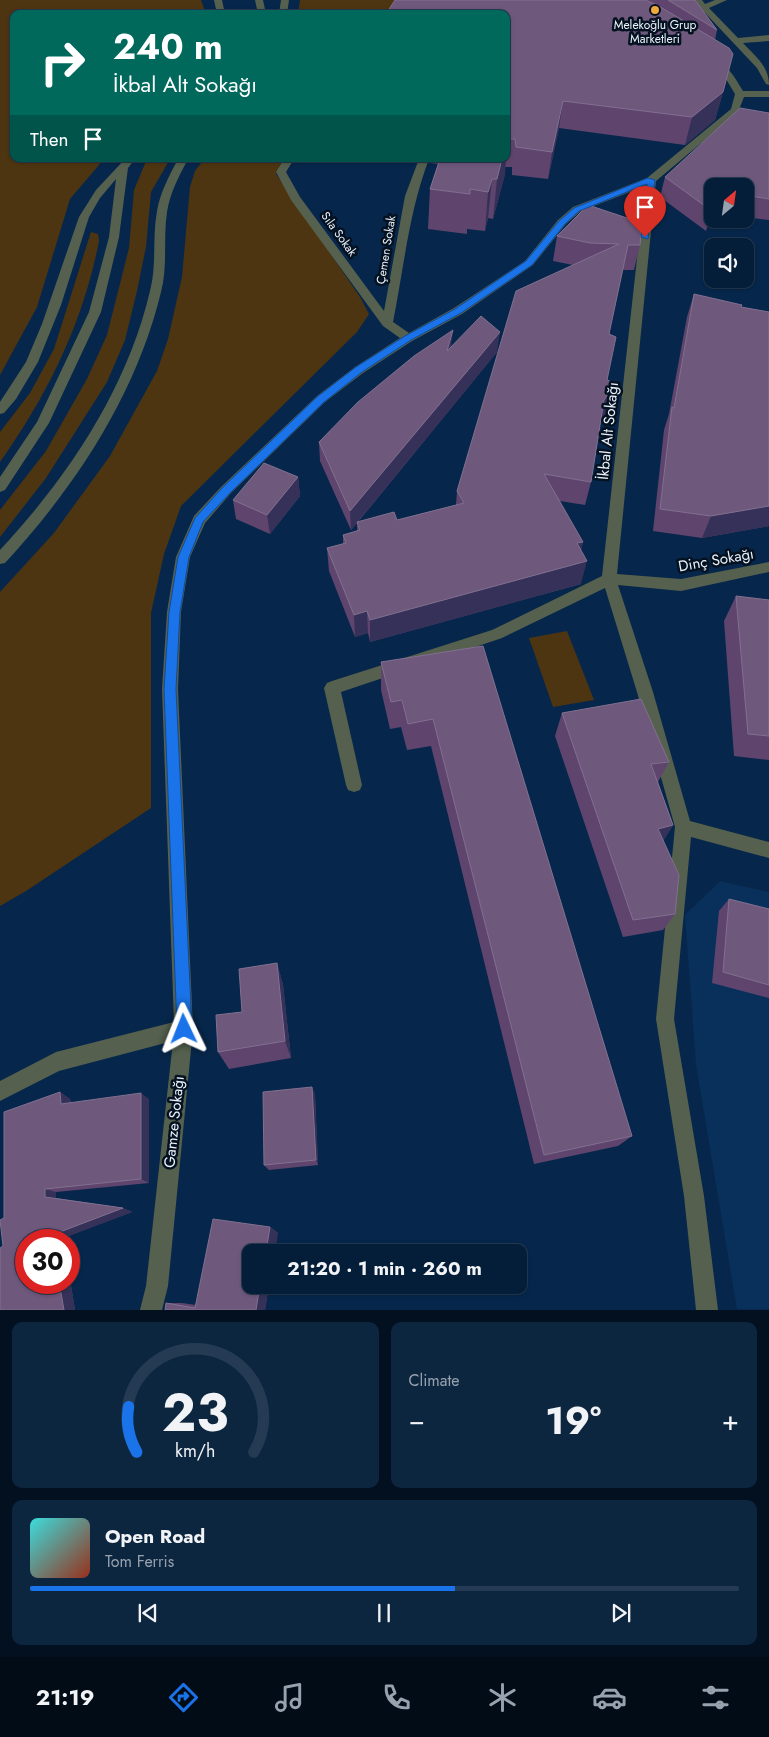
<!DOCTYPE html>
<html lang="en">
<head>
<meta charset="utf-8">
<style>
  :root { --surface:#041d38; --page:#0d2640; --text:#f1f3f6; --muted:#97a2ae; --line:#253b53; --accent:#1a73e8 }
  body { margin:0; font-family:Jost,sans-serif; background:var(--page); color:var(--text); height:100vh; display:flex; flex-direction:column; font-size:19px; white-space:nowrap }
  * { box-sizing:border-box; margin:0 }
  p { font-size:16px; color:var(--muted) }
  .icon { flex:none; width:28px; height:28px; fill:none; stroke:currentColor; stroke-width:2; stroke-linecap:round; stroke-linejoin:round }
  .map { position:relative; height:1310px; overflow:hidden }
  .side { display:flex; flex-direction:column; gap:12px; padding:12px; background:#02101f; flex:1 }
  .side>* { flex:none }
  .guide { position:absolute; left:10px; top:10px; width:500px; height:152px; border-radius:10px; box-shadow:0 1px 4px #0004,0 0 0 1px var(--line); background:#00695c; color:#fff; overflow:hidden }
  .needle { width:32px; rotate:29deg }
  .fabs { position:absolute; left:704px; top:178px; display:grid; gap:10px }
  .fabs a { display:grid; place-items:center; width:50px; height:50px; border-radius:10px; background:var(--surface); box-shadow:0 1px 4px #0004,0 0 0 1px var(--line); font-size:25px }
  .speed { position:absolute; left:15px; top:1229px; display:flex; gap:10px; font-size:25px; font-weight:700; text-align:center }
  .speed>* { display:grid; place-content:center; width:65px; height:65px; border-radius:50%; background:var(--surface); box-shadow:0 1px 4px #0004,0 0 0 1px var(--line); line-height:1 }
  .speed .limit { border:8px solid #d22; background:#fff; color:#111 }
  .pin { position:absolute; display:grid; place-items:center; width:42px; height:42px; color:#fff; margin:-51px -21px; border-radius:50% 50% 50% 0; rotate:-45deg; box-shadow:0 0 5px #0007 }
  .pin .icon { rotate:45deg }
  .me { position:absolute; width:55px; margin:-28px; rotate:358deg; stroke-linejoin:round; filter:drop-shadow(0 0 4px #0008) }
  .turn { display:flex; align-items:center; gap:18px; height:105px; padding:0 20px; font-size:22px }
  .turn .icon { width:65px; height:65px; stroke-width:2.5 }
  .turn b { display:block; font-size:35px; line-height:42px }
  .then { display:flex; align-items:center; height:48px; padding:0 20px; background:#0003; gap:10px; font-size:19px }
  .big { font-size:38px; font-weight:700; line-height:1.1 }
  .side .card { flex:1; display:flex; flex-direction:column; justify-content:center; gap:8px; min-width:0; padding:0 18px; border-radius:10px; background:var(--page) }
  .side .dial { align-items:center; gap:0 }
  .dial svg { height:130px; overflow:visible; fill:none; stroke:var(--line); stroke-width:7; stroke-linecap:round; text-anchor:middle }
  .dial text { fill:var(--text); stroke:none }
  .song { display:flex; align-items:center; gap:15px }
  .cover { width:60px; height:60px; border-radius:8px; background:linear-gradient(135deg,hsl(180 70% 55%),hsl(10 70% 35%)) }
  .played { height:5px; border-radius:2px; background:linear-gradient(90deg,var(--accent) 60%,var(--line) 60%) }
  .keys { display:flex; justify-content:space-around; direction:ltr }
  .heat { display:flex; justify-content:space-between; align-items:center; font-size:28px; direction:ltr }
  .side .tiles { flex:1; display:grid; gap:12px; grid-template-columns:1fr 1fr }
  .card:last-child { grid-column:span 2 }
  .trip { position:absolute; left:242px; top:1244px; width:285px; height:50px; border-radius:10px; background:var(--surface); box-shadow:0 1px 4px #0004,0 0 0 1px var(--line); font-weight:700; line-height:50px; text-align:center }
  .dock { display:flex; height:80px; justify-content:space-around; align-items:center; background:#020c16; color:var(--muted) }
  .dock .icon { width:35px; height:35px }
  .dock .selected { color:var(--accent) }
  .dock b { font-size:22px; color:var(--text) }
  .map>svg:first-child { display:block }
  .built { fill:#09305a }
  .green { fill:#4e3511 }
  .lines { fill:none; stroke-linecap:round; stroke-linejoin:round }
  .minor { fill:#55614e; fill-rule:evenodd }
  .wall { fill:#5f456d }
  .shaded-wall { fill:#353159 }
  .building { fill:#6e587c; stroke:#817090 }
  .route { fill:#1a73e8; stroke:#114b97 }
  .poi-dot { fill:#eea83c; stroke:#041120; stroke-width:2 }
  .labels { text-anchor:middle; stroke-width:5; stroke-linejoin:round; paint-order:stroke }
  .far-poi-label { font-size:12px; fill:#ebf2fc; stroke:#041120 }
  .far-street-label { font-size:12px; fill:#ebf2fc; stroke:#041120 }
  .street-label { font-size:15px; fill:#ebf2fc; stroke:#041120 }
</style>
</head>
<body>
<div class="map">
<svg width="769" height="1310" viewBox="0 0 769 1310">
  <rect width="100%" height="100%" fill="#06274b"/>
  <path class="built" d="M720 881 769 892V1309H737L696 1065 685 915Z"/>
  <path class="green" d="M0 0H201L206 14H14V159H104L70 199 37 307 0 375Z
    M300 0H420L412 14H298Z
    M147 159H170L151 192 146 247 137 291 125 340 107 382 46 478 0 537V510L46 451 87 379 107 335 129 248 134 190Z
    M204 159H283L276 174 360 297 369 314 357 332 181 506 164 554 151 613V808L26 891 0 906V592L54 533 110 456 157 371 168 339 182 277 190 187 195 171Z
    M91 232 98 234 99 241C83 323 48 394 0 462V432L30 393 54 349Z
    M567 631 594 700 553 707 529 638Z"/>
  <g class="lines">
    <path class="minor" d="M214 0H222L225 14H217Z
      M255 0H263L266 14H258Z
      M281 0H289L287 14H279Z
      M693 0H702L705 4 715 0H727L709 8 738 38 769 35V41L743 43C755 56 769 66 769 85L766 84 757 68Z
      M710 61C726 59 736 80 743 91H769V97H744L738 112 656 181 617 574 681 579 769 562V572L681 591 618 585 653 692 690 821 769 842V858L691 837 674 1019 704 1196 718 1310H696L684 1196 656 1019 675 827 637 692 605 588 502 638 341 692 362 785 360 790 354 792 348 790 346 785 324 688 327 683 332 681 492 630 602 576 645 186 581 211 566 224 533 265 462 314 412 341 363 373 325 402 231 493 205 523 190 557 181 612 178 689 193 1029 168 1286 162 1310H140L146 1286 173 1041 59 1071 0 1101V1081L56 1052 174 1022 162 689 167 612 176 557 194 516 221 487 317 396 355 367 400 338 383 326 291 200 276 172 284 159H294L286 172 300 197 384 311 405 196 419 159H429C409 211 404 267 393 322L409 333 454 308 525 261 558 220 573 207 647 178 731 109 735 94 723 74 710 65Z
      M125 159H135L128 168 119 237 101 312 49 423 5 490 0 492V477L37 422 89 312 109 237 116 179 100 198 89 217 61 305 38 362 16 399 4 413 0 414V402L26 362 42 324 79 217 96 190Z
      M178 159H188C179 176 170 193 167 212 163 238 168 266 161 292 136 395 76 486 5 563L0 564V550C68 477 127 389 150 291 157 265 152 238 157 211 160 193 169 176 178 159Z"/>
  </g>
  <path class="wall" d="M395 0H695L717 30 715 40 723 92 715 120 685 145 559 128 548 179 512 175V167H505V174L493 219 488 218 485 231 467 229V234L428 229 430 189 438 164 430 163 429 159H506V14Z
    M769 113V220L745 217V186H712V211L706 231 660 197 665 177Z
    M334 159H417L416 163Z
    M557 236 640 245 634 270H623L609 334 607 380 610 408 600 421 591 482 585 505 560 501 583 542 581 550V584L370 642 368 633 355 637 329 571 327 548 343 544V535L357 531V523L351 530 320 461 319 442 452 346 497 352 358 522 397 520 456 505 457 491 573 265 553 261Z
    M694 294 741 307 769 526 702 538 653 531 664 430 669 414 687 317Z
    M298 477 300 496 270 534 236 519 233 500Z
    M736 596 769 600V760L734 756 724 621Z
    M483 646 632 1136 618 1146 534 1164 431 746 407 750 401 727 390 729 381 690V662Z
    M562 713 669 762 658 782 673 825 663 841 675 914 663 930 623 937 555 736Z
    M729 899 769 909V998L712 983 719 911Z
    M277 963 283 985 291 1058 229 1069 218 1052Z
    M312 1087 315 1095 318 1165 269 1170 264 1165Z
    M60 1092 70 1099 71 1103 149 1099V1183L56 1192V1198L123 1208 132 1212 63 1238V1240H26L69 1273 75 1310H0L3 1246Z
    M270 1227 278 1233 251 1285H269L265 1310H165L166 1303H182L196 1305Z"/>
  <path class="shaded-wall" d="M723 92 715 120 685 145 692 117Z
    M563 101 559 128 548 179 552 152Z
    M509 135 506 158V144Z
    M502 159H506L505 174 493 219 497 179Z
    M492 179 488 218 485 231 488 192Z
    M453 330 451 350 447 351Z
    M500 332 497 352 351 530 350 511Z
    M616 384 610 408 598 425 604 400Z
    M298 477 300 496 270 534 267 515Z
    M769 506V526L702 538 711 516Z
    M583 542 578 563 587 561 581 584 370 642V620L577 543Z
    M367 611 368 633 355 637 354 615Z
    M673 825 661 845 658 829Z
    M277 963 283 985 291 1058 285 1041Z
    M312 1087 315 1095 318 1165 316 1160Z
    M60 1092 70 1099 71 1110 61 1104Z
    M141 1093 149 1099V1183L141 1179Z
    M45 1189 56 1192V1200L45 1197Z
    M123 1208 132 1212 63 1238V1240H53L52 1235Z
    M270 1227 278 1233 275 1252H266Z
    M69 1273 75 1310H64L59 1282H69Z
    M260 1285H269L265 1310H256Z"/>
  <path class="building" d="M395 0H645L657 5 729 48 733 54 723 92 692 117 563 101 552 152 516 147 515 139H508L509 135H506V14H386Z
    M668 0H695L717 30Z
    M740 108 769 113V199L745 195V186H712V211L665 177Z
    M506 135H509L506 144Z
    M440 159H502L497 179H492L488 192 470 189V194L430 189Z
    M588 205 642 223 640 245H628L609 334 616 337 607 380 616 384 604 400 591 482 544 474 583 542 577 543 587 561 370 620 367 611 354 615 327 548 346 543 343 535 360 530 357 522 394 512 397 520 464 503 457 491 516 291 619 244 590 243 557 236Z
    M694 294 742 305 741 307 769 312V506L711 516 660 509 672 407 674 408Z
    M481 316 500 332 350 511 319 442 358 402 414 356 453 330 447 351Z
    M264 463 298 477 267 515 233 500Z
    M736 596 769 600V736L748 734Z
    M483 646 632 1136 544 1155 433 719 408 724 402 700 391 702 381 662Z
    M641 699 669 762 651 764 673 825 658 829 679 875 675 914 633 920 562 713Z
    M729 899 769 909V985L723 972Z
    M277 963 285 1041 218 1052 216 1015 242 1012 239 969Z
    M312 1087 316 1160 264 1165 263 1092Z
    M60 1092 61 1104 141 1093V1179L45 1189V1197L123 1208 52 1235 53 1240H26V1282H59L64 1310H0V1248L3 1246 0 1220 4 1218V1112Z
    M213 1219 270 1227 266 1252H251V1285H260L256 1310H165L166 1303 195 1308Z"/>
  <path class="route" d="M648 178 655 180 648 239 641 237 647 184 579 211 565 224 532 265 461 313 411 340 362 372 324 402 230 493 203 522 189 557 180 612 176 689 192 1029 189 1034 184 1036 179 1034 177 1029 164 689 169 612 178 557 195 518 222 488 317 397 356 367 405 336 455 309 526 261 559 221 574 208Z"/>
  <circle class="poi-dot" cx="655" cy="10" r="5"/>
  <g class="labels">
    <g class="far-poi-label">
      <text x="655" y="29">Melekoğlu Grup<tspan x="655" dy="14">Marketleri</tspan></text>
    </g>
    <g class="far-street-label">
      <text transform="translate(339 234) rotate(54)" y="4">Sıla Sokak</text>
      <text transform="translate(386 250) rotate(-81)" y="4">Çemen Sokak</text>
    </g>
    <g class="street-label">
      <text transform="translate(608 431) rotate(-84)" y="5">İkbal Alt Sokağı</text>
      <text transform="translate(716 560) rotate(-10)" y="5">Dinç Sokağı</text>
      <text transform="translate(174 1122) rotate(-84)" y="5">Gamze Sokağı</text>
    </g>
  </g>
</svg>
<div class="fabs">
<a><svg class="needle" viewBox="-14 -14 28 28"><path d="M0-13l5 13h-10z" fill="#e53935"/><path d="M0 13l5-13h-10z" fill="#97a2ae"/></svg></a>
<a><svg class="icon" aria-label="sound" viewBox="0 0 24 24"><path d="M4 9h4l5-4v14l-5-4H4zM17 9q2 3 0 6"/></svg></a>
</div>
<div class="speed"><div class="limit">30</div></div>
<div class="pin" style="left:645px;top:237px;background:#d93025"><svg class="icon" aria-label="arrive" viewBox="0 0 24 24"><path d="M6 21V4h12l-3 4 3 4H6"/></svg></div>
<svg class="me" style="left:184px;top:1029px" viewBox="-20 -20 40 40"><path d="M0-17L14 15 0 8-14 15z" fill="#1a73e8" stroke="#fff" stroke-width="4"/></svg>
<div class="trip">21:20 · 1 min · 260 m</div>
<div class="guide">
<div class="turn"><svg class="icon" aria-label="right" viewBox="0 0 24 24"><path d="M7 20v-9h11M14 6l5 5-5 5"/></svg><div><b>240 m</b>İkbal Alt Sokağı</div></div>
<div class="then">Then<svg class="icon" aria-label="arrive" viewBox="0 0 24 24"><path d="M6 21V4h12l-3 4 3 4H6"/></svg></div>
</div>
</div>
<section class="side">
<div class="tiles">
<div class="card dial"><svg viewBox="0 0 100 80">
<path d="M14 69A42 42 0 1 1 86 69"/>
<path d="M14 69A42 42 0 0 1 9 41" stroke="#1a73e8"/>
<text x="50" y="56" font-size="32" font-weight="700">23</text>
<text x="50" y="72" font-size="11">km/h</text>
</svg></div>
<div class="card"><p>Climate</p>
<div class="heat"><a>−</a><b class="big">19°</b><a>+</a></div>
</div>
<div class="card">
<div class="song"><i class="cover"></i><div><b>Open Road</b><p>Tom Ferris</p></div></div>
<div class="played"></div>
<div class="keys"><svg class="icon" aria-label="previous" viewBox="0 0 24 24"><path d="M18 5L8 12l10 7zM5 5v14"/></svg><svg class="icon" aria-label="pause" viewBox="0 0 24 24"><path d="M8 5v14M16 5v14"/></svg><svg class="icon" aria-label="next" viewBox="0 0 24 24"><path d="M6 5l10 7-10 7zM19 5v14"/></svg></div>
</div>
</div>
</section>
<nav class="dock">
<b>21:19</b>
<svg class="icon selected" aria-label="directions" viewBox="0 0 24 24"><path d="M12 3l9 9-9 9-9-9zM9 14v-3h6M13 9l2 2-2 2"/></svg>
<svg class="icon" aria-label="music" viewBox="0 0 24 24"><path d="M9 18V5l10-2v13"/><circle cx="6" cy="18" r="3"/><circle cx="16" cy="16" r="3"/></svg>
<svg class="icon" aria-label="phone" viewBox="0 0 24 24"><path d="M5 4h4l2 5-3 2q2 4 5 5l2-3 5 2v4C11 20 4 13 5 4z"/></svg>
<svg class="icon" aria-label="climate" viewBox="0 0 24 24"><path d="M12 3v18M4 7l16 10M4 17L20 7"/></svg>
<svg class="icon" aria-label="car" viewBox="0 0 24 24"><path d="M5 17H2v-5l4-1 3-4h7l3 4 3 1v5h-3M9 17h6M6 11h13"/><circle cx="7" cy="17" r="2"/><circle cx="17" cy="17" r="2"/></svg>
<svg class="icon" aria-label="filters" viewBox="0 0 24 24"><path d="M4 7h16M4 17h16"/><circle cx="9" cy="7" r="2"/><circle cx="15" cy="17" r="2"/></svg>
</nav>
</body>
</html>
